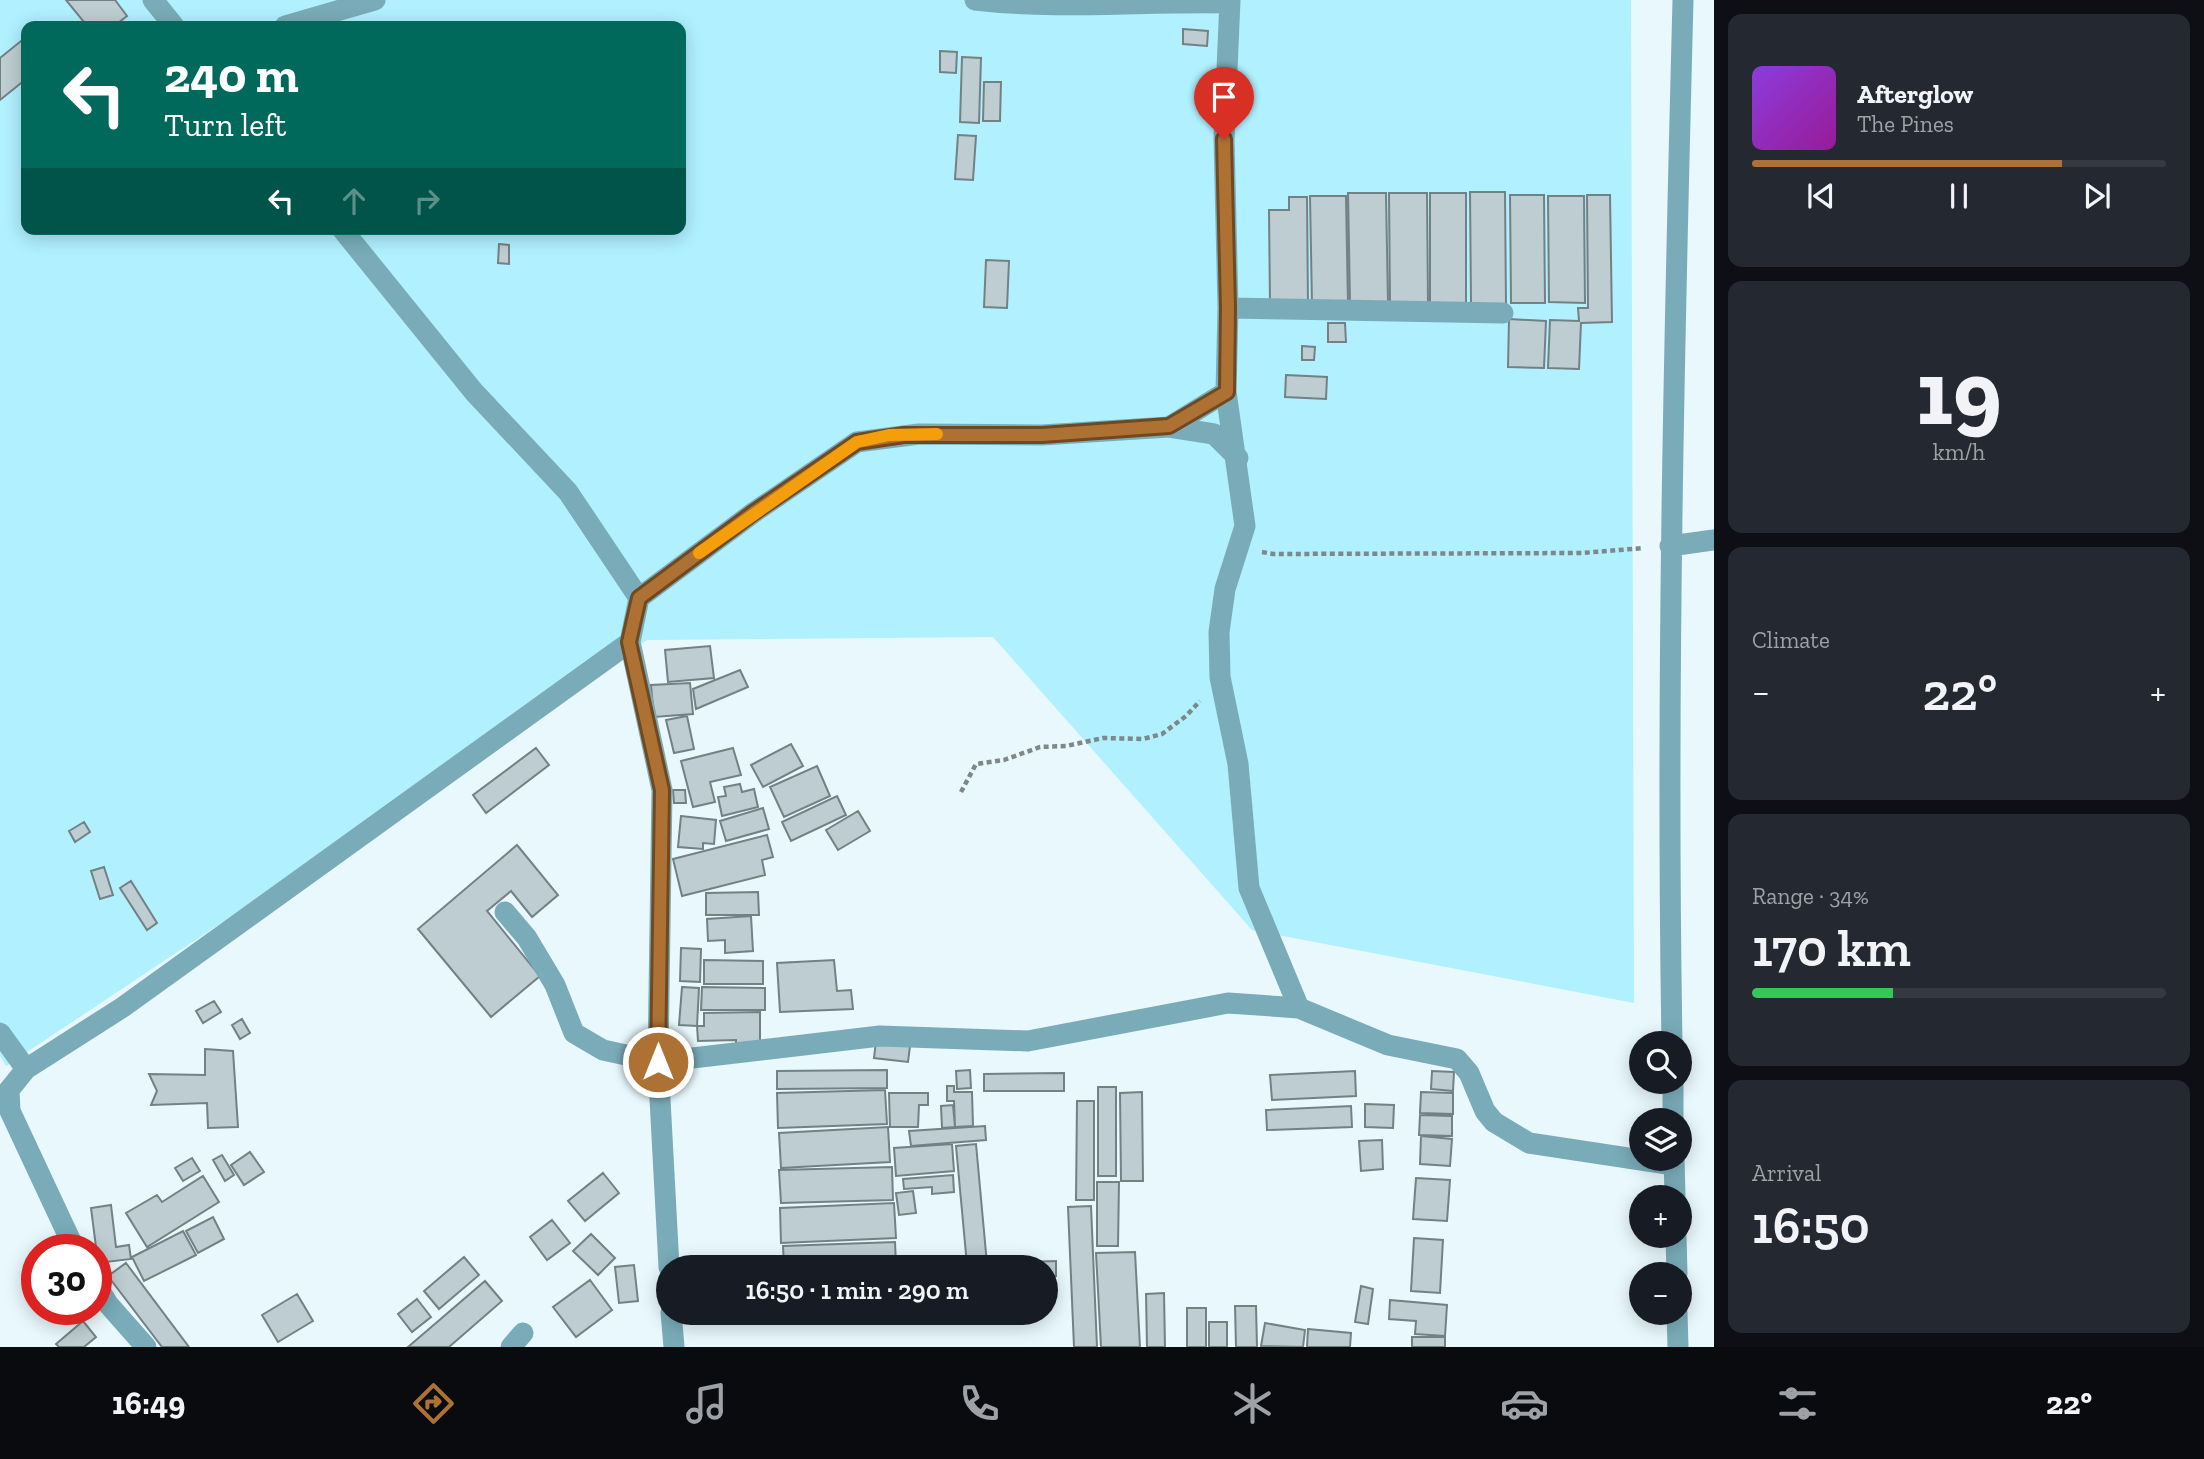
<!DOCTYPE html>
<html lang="en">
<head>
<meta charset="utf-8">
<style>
  :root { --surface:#171b24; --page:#242831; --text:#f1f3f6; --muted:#9ea1a6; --line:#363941; --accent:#ad7133 }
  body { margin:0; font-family:"Zilla Slab",serif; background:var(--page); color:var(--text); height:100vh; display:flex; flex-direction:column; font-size:26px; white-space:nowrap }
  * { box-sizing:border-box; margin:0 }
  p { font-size:23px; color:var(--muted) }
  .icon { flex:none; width:38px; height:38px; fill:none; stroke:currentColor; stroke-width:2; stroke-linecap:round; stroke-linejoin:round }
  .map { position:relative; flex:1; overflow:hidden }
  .side { display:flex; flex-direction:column; gap:14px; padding:14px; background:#0d0f14; width:490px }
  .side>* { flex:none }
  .guide { position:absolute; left:21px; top:21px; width:665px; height:214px; border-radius:14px; box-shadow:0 4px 18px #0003; background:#00695c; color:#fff; overflow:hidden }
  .buttons { position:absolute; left:1629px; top:1031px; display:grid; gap:14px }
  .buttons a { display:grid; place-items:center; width:63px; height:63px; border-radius:50%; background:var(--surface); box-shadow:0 4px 18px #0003; font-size:35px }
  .speed { position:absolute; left:21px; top:1234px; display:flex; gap:14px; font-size:35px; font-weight:700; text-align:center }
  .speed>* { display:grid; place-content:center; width:91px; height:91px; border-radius:50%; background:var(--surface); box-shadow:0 4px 18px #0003; line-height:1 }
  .speed .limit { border:10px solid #d22; background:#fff; color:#111 }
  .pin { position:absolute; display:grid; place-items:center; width:60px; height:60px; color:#fff; margin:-72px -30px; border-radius:50% 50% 50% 0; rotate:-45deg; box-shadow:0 0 7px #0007 }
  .pin .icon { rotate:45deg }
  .me { position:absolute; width:77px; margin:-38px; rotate:0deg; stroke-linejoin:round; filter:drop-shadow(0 0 5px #0008) }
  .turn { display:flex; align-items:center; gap:24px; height:147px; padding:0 28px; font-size:32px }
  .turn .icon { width:91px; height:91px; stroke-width:2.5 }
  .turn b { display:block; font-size:49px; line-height:60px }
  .lanes { display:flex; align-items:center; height:66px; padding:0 28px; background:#0003; justify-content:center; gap:35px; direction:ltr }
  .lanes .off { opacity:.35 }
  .big { font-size:52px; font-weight:600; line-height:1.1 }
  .side .widget { flex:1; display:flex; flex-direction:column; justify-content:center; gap:10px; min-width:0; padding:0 24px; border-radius:14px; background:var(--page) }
  .side .dial { align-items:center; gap:0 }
  .dial b { font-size:91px; line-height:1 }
  .song { display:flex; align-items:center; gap:21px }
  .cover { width:84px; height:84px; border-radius:10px; background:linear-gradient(135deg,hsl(270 70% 55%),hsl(300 70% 35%)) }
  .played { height:7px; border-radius:4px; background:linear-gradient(90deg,var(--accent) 75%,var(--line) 75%) }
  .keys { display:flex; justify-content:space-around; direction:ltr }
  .heat { display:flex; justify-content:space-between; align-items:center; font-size:38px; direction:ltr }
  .charge { height:10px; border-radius:5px; background:linear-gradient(90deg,#34c759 34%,var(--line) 0) }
  .trip { position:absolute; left:656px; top:1255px; width:402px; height:70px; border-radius:35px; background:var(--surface); box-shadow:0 4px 18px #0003; font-weight:600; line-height:70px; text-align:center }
  .menu { display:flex; height:112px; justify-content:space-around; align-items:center; background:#090b0e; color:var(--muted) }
  .menu .icon { width:49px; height:49px }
  .menu .on { color:var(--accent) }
  .menu b { font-size:32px; color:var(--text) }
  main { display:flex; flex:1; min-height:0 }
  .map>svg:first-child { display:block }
  .green { fill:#b0f0ff; fill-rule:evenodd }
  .building { fill:#becdd1; stroke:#738185; stroke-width:2 }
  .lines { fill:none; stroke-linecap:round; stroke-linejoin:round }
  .path { stroke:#7e888b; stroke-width:4.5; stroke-dasharray:5 3.5; stroke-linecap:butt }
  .minor { stroke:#79acb8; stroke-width:21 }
  .route-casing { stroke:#704921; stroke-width:18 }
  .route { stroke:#ad7133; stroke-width:12 }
  .slow { stroke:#f59e0b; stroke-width:12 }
</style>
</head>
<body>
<main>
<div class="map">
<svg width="1714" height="1347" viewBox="0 0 1714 1347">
  <rect width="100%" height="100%" fill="#e8f8fc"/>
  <path class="green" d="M0 0H1631L1634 1003 1252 930 993 637 647 640 6 1066 0 1056ZM26 26H681V229H26Z"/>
  <path class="building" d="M66 0H115L127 16 114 26H78L84 22Z
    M1183 29 1208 31 1207 46 1183 44Z
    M26 37V79L0 100V58Z
    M940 51 957 52 956 73 940 72Z
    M962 57 981 58 979 123 960 122Z
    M984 82H1001L1000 121H983Z
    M958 135 976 136 973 180 955 179Z
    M1470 192H1505L1506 304H1471Z
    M1348 193H1386L1388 303H1350Z
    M1389 193H1427L1428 303H1390Z
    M1430 193H1466V303H1430Z
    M1510 195H1544L1545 303H1511Z
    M1587 195H1610L1612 322 1581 323 1579 369 1548 368 1550 320 1579 321 1578 308H1588Z
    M1310 196H1346L1348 305 1312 306Z
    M1548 196H1584L1585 303 1549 302Z
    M1289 197H1307L1308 305H1270L1269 210H1289Z
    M499 244 509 245V264L498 263Z
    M986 260 1009 261 1007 308 984 307Z
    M1509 319 1546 321 1544 368 1508 367Z
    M1328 323H1345L1346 342H1328Z
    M1302 346 1315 347 1314 360H1302Z
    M1286 375 1327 377 1326 399 1285 397Z
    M710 646 714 678 668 682 665 650Z
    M740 670 748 687 696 709 693 689Z
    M690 683 693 714 654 717 651 685Z
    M687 716 694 749 674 753 666 720Z
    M791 744 803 766 763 787 751 765Z
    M536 748 549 765 486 813 473 795Z
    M733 748 741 775 710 782 715 802 693 807 681 761Z
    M817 766 830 796 784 817 770 787Z
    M740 784 742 792 754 789 758 807 722 816 718 797 726 796 724 787Z
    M673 790H685L686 803H674Z
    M837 796 846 815 791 841 782 822Z
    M763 808 769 829 726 841 720 821Z
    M858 811 870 831 838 850 826 830Z
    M681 816 716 820 714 844 703 843V849L678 847Z
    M84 822 90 832 75 842 69 831Z
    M767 835 773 857 762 860 765 875 682 896 673 859Z
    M517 845 558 895 532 917 511 891 487 911 540 976 491 1017 418 929Z
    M104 867 113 895 100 899 91 871Z
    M131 881 157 923 147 930 120 888Z
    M758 892 759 915H706V893Z
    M751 916 753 951 725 953V940L708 941 707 919Z
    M681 948 701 949 700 982 680 981Z
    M704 960 763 961V984H704Z
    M834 960 837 991 851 990 853 1009 780 1012 777 963Z
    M682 987 699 988 697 1026 679 1025Z
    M702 987 765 988V1010H701Z
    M214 1001 221 1012 203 1023 196 1011Z
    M760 1012V1044H736V1040L698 1041 697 1026H704V1013Z
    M242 1019 250 1033 240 1039 232 1025Z
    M876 1041 910 1046 908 1062 874 1058Z
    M205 1049 233 1051 238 1127 208 1128 207 1103 151 1105 157 1091 149 1074 205 1075Z
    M887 1070V1088L777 1089V1071Z
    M970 1070 971 1088 957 1089 956 1071Z
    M1355 1071 1356 1096 1272 1100 1270 1075Z
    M1432 1071 1454 1072 1453 1091 1431 1089Z
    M1064 1073V1091H984V1074Z
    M947 1086H954V1092H972L973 1126 955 1127 954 1101H947Z
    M1098 1087H1116V1176H1098Z
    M885 1090 887 1124 778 1128 777 1093Z
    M1142 1092 1143 1181H1121L1120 1093Z
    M1421 1092 1453 1093V1114L1420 1113Z
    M889 1093H928V1105H919L918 1127H890Z
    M1077 1101H1094V1200H1076Z
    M1365 1104 1394 1105 1393 1128 1365 1127Z
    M953 1105 955 1127 942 1128 941 1106Z
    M1351 1106 1352 1127 1267 1130 1266 1110Z
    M1420 1115 1452 1116V1136L1419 1135Z
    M985 1126 986 1140 911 1146 909 1131Z
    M888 1127 890 1162 781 1168 779 1133Z
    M1421 1136 1452 1139 1450 1166 1420 1164Z
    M1382 1140 1383 1169 1361 1171 1359 1141Z
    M952 1144 954 1171 896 1176 894 1148Z
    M976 1144 987 1264 967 1265 956 1146Z
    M250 1152 264 1172 244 1185 231 1165Z
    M222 1155 234 1175 225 1181 213 1160Z
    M192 1158 200 1171 183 1181 175 1168Z
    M892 1167 893 1200 781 1203 779 1170Z
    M603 1173 619 1193 585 1221 568 1201Z
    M953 1175 954 1192 932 1194V1187L904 1189 903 1179Z
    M203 1176 219 1202 147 1247 126 1213 157 1195 162 1202Z
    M1416 1178 1450 1180 1447 1221 1413 1219Z
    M1097 1182H1119L1118 1246H1097Z
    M913 1191 916 1213 899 1215 896 1193Z
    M894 1203 896 1238 781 1243 780 1208Z
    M111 1205 116 1247 129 1245 131 1259 98 1263 91 1208Z
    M1091 1206 1097 1347H1074L1068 1207Z
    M213 1217 224 1239 198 1253 186 1231Z
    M552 1220 570 1243 547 1260 530 1237Z
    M183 1231 196 1255 144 1281 132 1257Z
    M591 1234 615 1258 598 1275 573 1251Z
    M1414 1238 1443 1240 1440 1293 1411 1291Z
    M895 1242 896 1265 784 1267 783 1246Z
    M1135 1252 1140 1347H1101L1096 1253Z
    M464 1257 479 1275 439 1309 424 1291Z
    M1056 1261V1276H1046V1267H1028L1027 1262Z
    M126 1263 189 1347H162L108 1276Z
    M634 1265 638 1301 619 1303 615 1267Z
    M590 1280 612 1310 576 1337 553 1307Z
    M485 1281 502 1301 449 1347H408Z
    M1361 1286 1373 1289 1368 1324 1355 1322Z
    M1164 1293 1165 1347H1147L1146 1294Z
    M297 1294 313 1321 278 1342 262 1315Z
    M417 1299 431 1317 412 1332 398 1314Z
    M1390 1300 1447 1305 1445 1336 1415 1334 1416 1321 1389 1319Z
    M1235 1306H1256L1257 1347H1236Z
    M1187 1308H1206V1347H1187Z
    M83 1321 96 1337 84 1347H59L56 1344Z
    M1209 1322H1227V1347H1209Z
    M1265 1323 1305 1330 1303 1347 1261 1346Z
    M1308 1329 1351 1333 1350 1347H1307Z
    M1412 1337H1445V1347H1412Z"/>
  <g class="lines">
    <path class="path" d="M1262 552 1273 554 1582 553 1644 548
      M961 792 976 764 1004 760 1040 747 1066 746 1103 738 1143 739 1162 734 1186 716 1200 701"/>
    <path class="minor" d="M153 0 174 26
      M975 0C1060 10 1145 1 1230 3
      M1230 0 1224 139 1228 308 1226 392 1245 526 1225 589 1219 632 1220 677 1238 764 1249 888 1299 1008
      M285 26 375 0
      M342 229 474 392 568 492 639 598 630 642 662 790 658 1062 669 1267
      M1228 308 1503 313
      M1169 427 1226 392
      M1670 546 1714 540
      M639 598 753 513 857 442 919 434 1042 435 1169 427 1214 434 1238 458
      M505 912 527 938 555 985 574 1033 603 1050 658 1062 880 1036 1028 1041 1228 1003 1299 1008 1388 1045 1457 1059 1469 1073 1485 1111 1494 1122 1529 1143 1674 1165
      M0 1033 26 1069
      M1672 1043C1666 695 1674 348 1683 0
      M1673 1082V1120
      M1674 1158 1675 1197
      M1676 1236 1677 1274
      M75 1250 10 1111 9 1090 26 1069 123 1007 630 642
      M96 1284 108 1304 146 1347
      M671 1312 674 1347
      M1677 1312 1678 1347
      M511 1347 523 1333"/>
  </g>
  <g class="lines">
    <defs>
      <path id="route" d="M658 1062 662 790 629 642 639 598 753 513 857 442 904 435H1042L1169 426 1227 392 1228 308 1224 139"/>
    </defs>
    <use href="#route" class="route-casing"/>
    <use href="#route" class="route"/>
    <path class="slow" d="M699 553 857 442 889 435 937 434"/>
  </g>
</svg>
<div class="buttons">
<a><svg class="icon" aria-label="search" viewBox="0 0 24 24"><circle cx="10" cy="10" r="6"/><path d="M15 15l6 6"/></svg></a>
<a><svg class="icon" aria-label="layers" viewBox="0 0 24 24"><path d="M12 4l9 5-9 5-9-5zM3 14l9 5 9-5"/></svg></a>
<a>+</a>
<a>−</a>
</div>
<div class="speed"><div class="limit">30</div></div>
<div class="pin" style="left:1224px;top:139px;background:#d93025"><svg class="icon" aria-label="arrive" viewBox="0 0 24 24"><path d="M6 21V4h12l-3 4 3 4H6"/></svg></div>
<svg class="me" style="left:658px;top:1062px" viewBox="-20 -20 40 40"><circle r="17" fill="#ad7133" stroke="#fff" stroke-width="3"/><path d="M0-11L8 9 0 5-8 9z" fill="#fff"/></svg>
<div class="trip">16:50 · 1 min · 290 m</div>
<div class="guide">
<div class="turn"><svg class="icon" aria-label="left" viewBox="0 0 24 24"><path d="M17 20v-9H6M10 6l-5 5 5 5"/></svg><div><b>240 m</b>Turn left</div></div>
<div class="lanes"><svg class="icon" aria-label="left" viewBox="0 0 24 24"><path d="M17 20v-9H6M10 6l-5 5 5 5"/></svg><svg class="icon off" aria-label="ahead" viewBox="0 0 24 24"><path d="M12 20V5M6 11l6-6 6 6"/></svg><svg class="icon off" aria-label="right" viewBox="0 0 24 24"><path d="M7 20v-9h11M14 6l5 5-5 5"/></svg></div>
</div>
</div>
<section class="side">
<div class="widget">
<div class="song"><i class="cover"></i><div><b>Afterglow</b><p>The Pines</p></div></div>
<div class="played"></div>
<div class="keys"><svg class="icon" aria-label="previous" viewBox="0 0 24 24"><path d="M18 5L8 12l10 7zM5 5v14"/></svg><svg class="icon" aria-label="pause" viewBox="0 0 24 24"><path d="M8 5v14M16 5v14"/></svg><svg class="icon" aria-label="next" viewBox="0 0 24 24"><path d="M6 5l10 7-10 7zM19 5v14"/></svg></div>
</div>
<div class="widget dial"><b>19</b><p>km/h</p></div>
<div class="widget"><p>Climate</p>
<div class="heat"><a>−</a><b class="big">22°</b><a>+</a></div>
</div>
<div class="widget"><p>Range · 34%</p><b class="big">170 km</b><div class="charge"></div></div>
<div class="widget"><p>Arrival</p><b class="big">16:50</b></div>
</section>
</main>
<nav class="menu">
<b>16:49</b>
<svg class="icon on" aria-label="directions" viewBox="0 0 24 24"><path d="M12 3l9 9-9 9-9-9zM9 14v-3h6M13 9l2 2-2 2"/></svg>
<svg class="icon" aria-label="music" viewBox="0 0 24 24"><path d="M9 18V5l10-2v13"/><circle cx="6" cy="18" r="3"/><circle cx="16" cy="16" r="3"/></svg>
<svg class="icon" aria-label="phone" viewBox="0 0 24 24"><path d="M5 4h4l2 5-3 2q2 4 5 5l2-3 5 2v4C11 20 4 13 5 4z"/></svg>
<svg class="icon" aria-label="climate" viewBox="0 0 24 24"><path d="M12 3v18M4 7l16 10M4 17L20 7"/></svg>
<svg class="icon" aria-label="car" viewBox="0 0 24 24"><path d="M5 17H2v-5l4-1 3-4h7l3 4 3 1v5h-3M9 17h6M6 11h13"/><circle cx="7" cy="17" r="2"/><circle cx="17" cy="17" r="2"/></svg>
<svg class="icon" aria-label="filters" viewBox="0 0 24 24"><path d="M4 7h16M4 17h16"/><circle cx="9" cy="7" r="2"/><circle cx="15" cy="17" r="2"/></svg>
<b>22°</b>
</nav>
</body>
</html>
